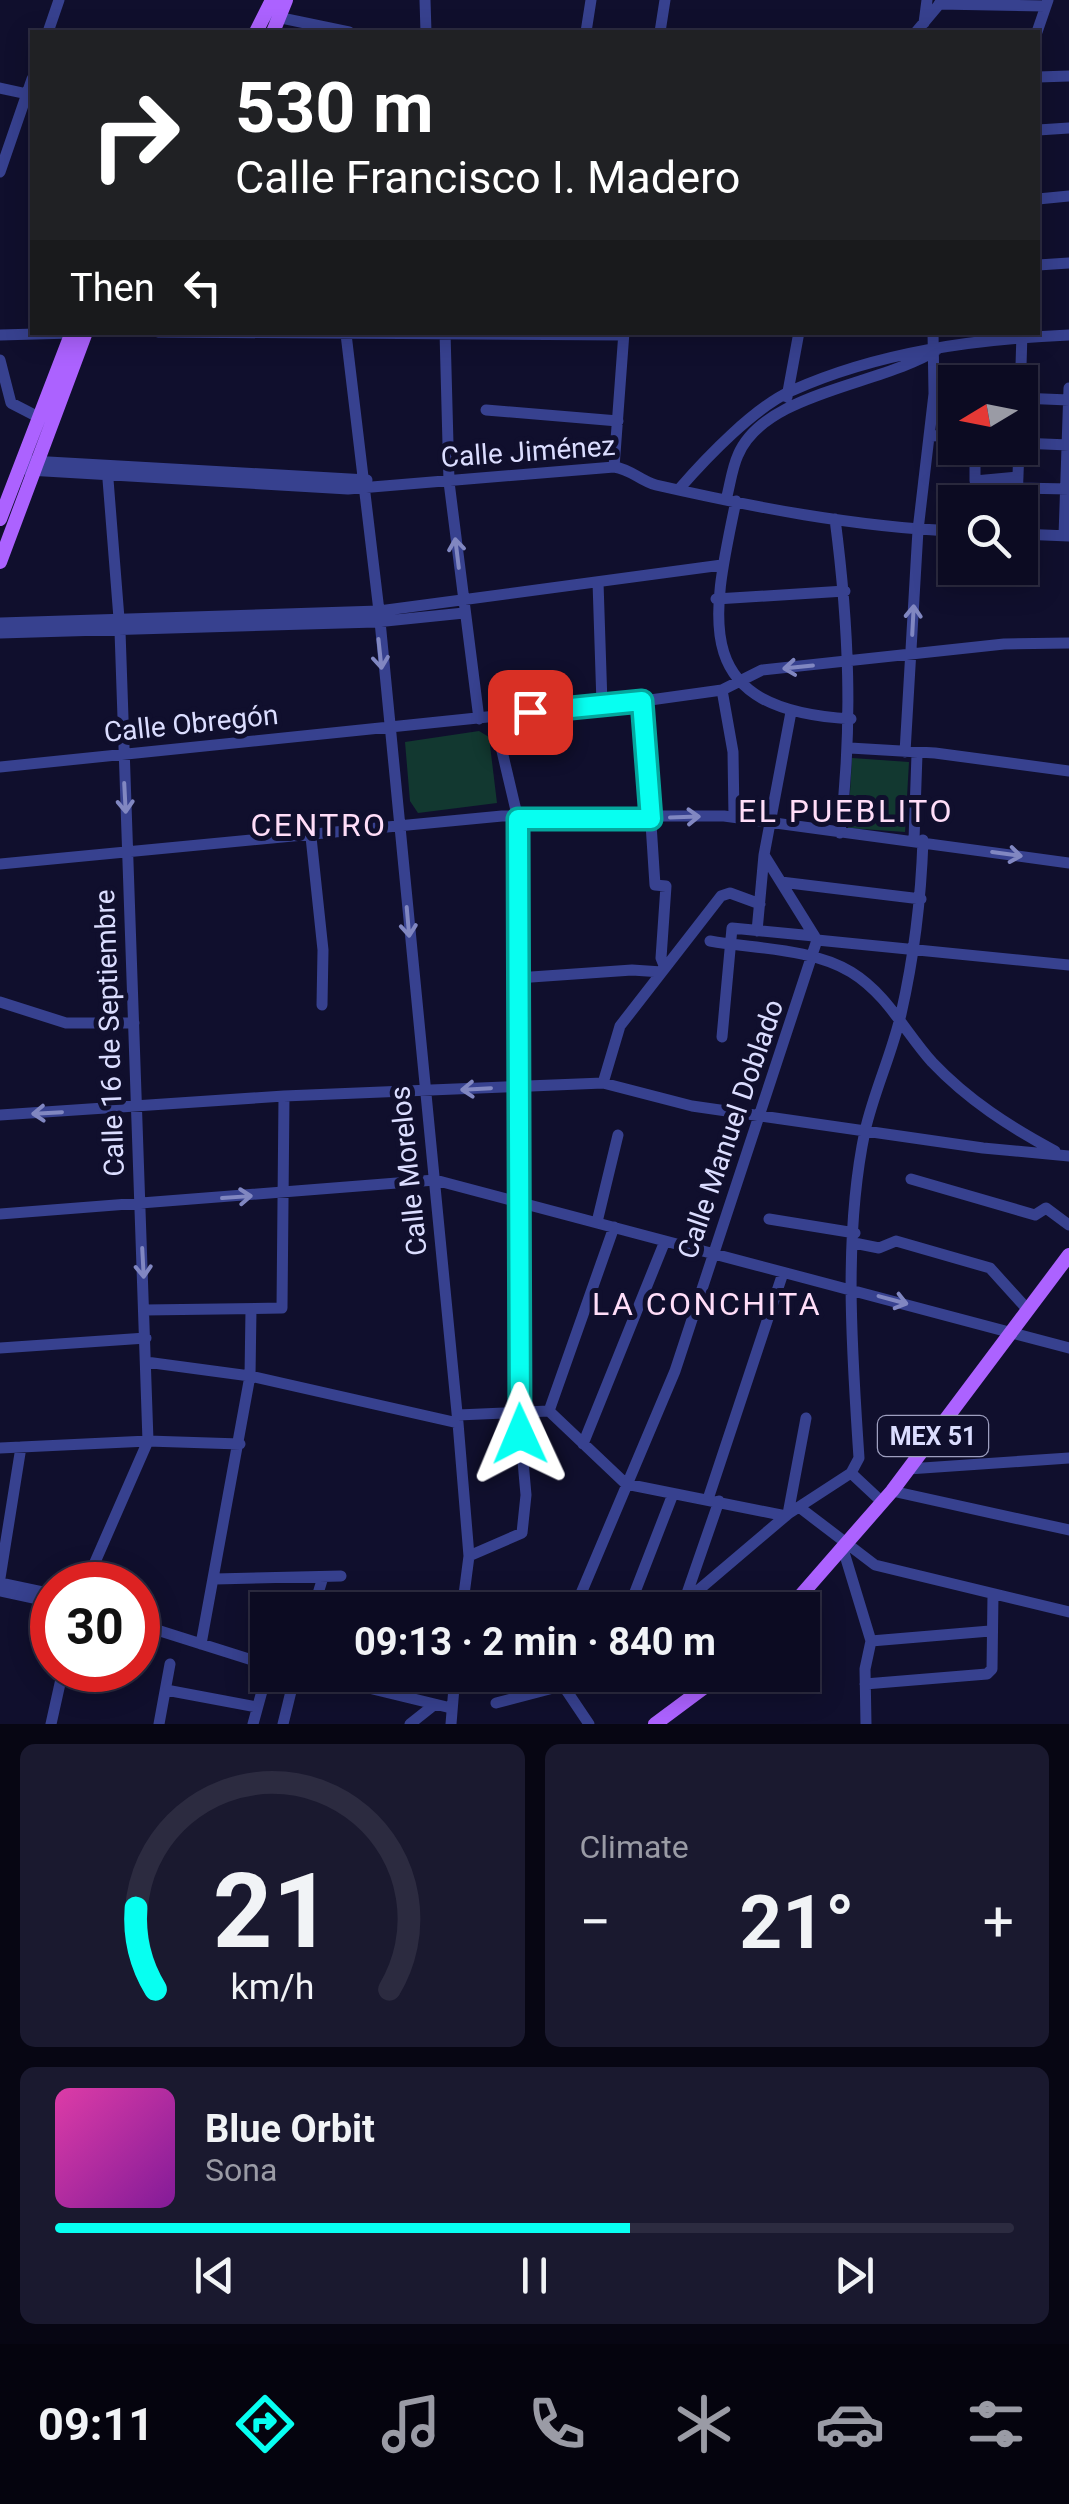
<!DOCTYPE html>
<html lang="en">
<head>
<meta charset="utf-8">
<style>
  :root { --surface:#0c0b22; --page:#1a192f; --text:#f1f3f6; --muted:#9a9ba5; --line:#2c2b40; --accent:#07fff1 }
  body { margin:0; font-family:Roboto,sans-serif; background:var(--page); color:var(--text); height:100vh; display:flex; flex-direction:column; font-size:38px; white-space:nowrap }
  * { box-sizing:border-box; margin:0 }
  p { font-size:32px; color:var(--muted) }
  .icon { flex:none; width:55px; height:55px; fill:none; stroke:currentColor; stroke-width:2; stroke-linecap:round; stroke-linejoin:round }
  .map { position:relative; height:1724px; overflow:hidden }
  .side { display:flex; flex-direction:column; gap:20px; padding:20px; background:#070613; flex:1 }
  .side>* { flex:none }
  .hud { position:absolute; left:30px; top:30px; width:1010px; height:305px; border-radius:0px; box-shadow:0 5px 25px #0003,0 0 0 2px var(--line); background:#202124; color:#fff; overflow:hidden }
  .needle { width:65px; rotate:260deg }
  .controls { position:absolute; left:938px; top:365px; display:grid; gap:20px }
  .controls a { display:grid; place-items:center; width:100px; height:100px; border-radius:0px; background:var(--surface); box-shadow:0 5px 25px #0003,0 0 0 2px var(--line); font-size:50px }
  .speed { position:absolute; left:30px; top:1562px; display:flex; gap:20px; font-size:50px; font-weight:700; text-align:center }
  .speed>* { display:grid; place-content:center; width:130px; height:130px; border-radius:50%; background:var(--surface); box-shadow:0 5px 25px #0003,0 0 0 2px var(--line); line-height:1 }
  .speed .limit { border:15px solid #d22; background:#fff; color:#111 }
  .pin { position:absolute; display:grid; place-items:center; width:85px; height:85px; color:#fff; margin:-42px; border-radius:20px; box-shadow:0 5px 15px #0006 }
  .me { position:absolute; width:110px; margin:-55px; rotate:359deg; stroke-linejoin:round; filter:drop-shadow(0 0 8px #0008) }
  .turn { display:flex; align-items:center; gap:35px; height:210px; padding:0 40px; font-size:45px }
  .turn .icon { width:130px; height:130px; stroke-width:2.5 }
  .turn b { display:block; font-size:70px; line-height:85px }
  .then { display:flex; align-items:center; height:95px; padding:0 40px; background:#0003; gap:20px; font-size:38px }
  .big { font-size:75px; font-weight:700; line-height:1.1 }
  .side .widget { flex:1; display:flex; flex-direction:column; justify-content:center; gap:15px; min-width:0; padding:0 35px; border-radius:15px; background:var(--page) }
  .side .dial { align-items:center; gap:0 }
  .dial svg { height:260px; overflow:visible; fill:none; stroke:var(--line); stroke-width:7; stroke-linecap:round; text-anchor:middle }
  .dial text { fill:var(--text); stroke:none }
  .song { display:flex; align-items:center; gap:30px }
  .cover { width:120px; height:120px; border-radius:15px; background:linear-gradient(135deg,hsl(320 70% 55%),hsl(290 70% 35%)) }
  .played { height:10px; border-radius:5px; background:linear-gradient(90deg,var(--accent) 60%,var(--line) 60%) }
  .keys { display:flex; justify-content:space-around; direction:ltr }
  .heat { display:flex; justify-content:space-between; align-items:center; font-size:55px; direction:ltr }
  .side .tiles { flex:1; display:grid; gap:20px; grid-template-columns:1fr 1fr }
  .widget:last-child { grid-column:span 2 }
  .trip { position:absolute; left:250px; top:1592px; width:570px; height:100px; border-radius:0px; background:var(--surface); box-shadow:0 5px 25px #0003,0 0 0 2px var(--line); font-weight:700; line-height:100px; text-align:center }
  .menu { display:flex; height:160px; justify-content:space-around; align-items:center; background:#05040e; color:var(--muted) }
  .menu .icon { width:70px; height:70px }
  .menu .current { color:var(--accent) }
  .menu b { font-size:45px; color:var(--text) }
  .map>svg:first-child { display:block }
  .green { fill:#123830 }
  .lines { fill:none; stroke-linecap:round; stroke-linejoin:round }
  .minor { stroke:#37418f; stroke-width:11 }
  .major { stroke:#ac62ff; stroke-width:14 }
  .oneway { stroke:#8187c1 }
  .route-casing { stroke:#05a69d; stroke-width:25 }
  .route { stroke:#07fff1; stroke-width:18 }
  .labels { text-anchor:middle; stroke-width:10; stroke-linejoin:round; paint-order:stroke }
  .shield { fill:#100f2d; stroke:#9e9fc0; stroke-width:2.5 }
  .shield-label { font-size:25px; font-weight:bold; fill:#dbddff }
  .street-label { font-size:28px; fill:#dbddff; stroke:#100f2d }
  .quarter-label { font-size:32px; letter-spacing:2.5px; fill:#ffddf8; stroke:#100f2d }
</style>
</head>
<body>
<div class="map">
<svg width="1069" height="1724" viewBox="0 0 1069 1724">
  <rect width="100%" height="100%" fill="#100f2d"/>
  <path class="green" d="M479 731 489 737 497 803 418 813 410 801 405 742Z
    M852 758 909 762 905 832 848 828Z"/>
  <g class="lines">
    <path class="minor" d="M425 0 426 32
      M939 4 1045 6
      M267 15 349 32
      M924 23 927 0
      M48 32 59 0
      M586 32 591 0
      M660 32 665 0
      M916 32 942 1
      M1037 32 1048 0
      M1038 77 1069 76
      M0 88 32 95
      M1038 130 1069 128
      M0 172 32 79
      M1038 199 1069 196
      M1038 265 1069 263
      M158 332 624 335
      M445 332 449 482 479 719
      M346 334 379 611 458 1423 469 1556 462 1610
      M0 335 72 333
      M0 360 11 403 44 420
      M787 397 799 332
      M1020 398 1022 333
      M1020 398 1069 400
      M486 410 618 421
      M931 436 955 435
      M1020 443 1069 445
      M975 448V481L1018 477
      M31 461 367 480
      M614 467 624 332
      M28 470 348 489 614 467C631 469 640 481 656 485 753 507 855 527 955 531
      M680 488C707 457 754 408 791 391 878 352 974 339 1069 335
      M1018 488 1069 489
      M726 500C730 485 732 468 738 455 765 391 884 385 938 349
      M736 501C710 623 691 710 851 719
      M1017 502 1019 448
      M835 519C849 626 853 726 840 833
      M1020 534 1069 536
      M1064 536 1069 388
      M598 582 602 704
      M716 599 845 591
      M0 623 379 611 722 565
      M0 633 376 622 464 613
      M722 690 733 752 734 817
      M643 701 655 885 666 886 661 958 665 968
      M850 748 935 753 1069 771
      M905 752 918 530 934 394 933 332
      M0 767 643 701 722 690 762 670 1004 644 1069 643
      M311 837 323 950 322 1005
      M914 840 917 754
      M764 855 815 937
      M0 864 502 816H724L1069 863
      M781 882 921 899
      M757 931 764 855 791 712
      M817 940 1069 965
      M710 941C755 949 811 948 851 972 887 994 905 1032 932 1062 968 1100 1010 1127 1055 1151
      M517 978 632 970 662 972
      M0 1002 66 1023H134
      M722 1037 732 928 814 936
      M603 1083 620 1026 721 896 730 893 760 904
      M0 1115 284 1096 603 1083 692 1106 983 1148 1069 1156
      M911 1179 1035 1215 1046 1208 1069 1225
      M0 1214 435 1180 1069 1348
      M769 1219 855 1233
      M597 1222 618 1135
      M854 1243 879 1248 896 1241 990 1268 1028 1310
      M145 1310 282 1308 284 1096
      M0 1348 146 1338
      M146 1362 250 1376 458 1423
      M549 1411 626 1484 786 1516
      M549 1411 614 1227
      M458 1415 549 1411
      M583 1444 665 1241
      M0 1448 148 1441 240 1444
      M908 1469 1069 1458
      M851 1473 882 1502
      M892 1491 1069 1530
      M708 1499 783 1273
      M799 1507 875 1565 1069 1612
      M788 1514 806 1418
      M843 1549 871 1641 865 1669 866 1724
      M469 1556 522 1533 526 1495 519 1416 518 819 494 717
      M0 1578 21 1447
      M215 1579 341 1576
      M0 1583 52 1594
      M85 1585 148 1441 120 631 107 467
      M0 1591 52 1602
      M685 1599 719 1501
      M313 1610 323 1577
      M574 1610 675 1371 817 940
      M628 1610 673 1494
      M675 1610 788 1514 851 1473 859 1458C852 1352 843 1236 865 1131 874 1091 892 1054 901 1014 914 957 921 899 923 840
      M138 1624 268 1665
      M871 1641 990 1631
      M201 1644 250 1376 251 1309
      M315 1675 451 1708
      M556 1675 589 1724
      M865 1684 987 1674 992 1669 993 1594
      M166 1690 257 1707
      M496 1703 561 1686 583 1675
      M51 1724 63 1670
      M159 1724 170 1664
      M253 1724 268 1669
      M283 1724 295 1675
      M410 1724 434 1705
      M451 1724 455 1675"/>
    <path class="major" d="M256 32 272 0
      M273 32 286 0
      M0 519 72 332
      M0 562 86 332
      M788 1610 892 1491 1069 1255
      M655 1724 721 1675"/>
  </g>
  <defs><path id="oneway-shaft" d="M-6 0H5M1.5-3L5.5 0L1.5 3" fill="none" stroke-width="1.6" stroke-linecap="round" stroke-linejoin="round" transform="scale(2.5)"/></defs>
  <g class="oneway">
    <use href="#oneway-shaft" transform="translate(457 553) rotate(-97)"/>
    <use href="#oneway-shaft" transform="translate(913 620) rotate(-87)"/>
    <use href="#oneway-shaft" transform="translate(380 654) rotate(84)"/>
    <use href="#oneway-shaft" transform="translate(798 667) rotate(174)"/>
    <use href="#oneway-shaft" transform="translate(125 798) rotate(87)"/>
    <use href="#oneway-shaft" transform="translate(685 817) rotate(-2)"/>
    <use href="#oneway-shaft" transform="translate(1007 854) rotate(8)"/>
    <use href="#oneway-shaft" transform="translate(408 922) rotate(85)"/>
    <use href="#oneway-shaft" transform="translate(476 1089) rotate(177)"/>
    <use href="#oneway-shaft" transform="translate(47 1113) rotate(177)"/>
    <use href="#oneway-shaft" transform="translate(237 1197) rotate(-4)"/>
    <use href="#oneway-shaft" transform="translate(143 1263) rotate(87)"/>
    <use href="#oneway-shaft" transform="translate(893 1300) rotate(15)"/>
  </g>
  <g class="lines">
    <defs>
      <path id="route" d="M520 1434 518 819H651L642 701 530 712"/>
    </defs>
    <use href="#route" class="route-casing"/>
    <use href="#route" class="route"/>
  </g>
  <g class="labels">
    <rect class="shield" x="878" y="1416" width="110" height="40" rx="8"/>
    <g class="shield-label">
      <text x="933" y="1445">MEX 51</text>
    </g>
    <g class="street-label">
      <text transform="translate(528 451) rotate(-4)" y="10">Calle Jiménez</text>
      <text transform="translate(191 723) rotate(-6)" y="10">Calle Obregón</text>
      <text transform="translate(109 1033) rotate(-92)" y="10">Calle 16 de Septiembre</text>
      <text transform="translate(730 1129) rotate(-71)" y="10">Calle Manuel Doblado</text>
      <text transform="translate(408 1171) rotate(-96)" y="10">Calle Morelos</text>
    </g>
    <g class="quarter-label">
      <text x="846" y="822">EL PUEBLITO</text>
      <text x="319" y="836">CENTRO</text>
      <text x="707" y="1315">LA CONCHITA</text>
    </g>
  </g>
</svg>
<div class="controls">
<a><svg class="needle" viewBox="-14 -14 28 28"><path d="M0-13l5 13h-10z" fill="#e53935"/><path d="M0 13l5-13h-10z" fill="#9a9ba5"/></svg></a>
<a><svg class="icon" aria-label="search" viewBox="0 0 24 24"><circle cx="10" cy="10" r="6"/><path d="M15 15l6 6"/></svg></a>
</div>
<div class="speed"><div class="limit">30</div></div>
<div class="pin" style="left:530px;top:712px;background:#d93025"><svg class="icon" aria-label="arrive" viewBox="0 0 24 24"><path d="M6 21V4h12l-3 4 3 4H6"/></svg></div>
<svg class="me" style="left:520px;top:1434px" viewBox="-20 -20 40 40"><path d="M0-17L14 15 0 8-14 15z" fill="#07fff1" stroke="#fff" stroke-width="4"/></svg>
<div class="trip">09:13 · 2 min · 840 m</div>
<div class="hud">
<div class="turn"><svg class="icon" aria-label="right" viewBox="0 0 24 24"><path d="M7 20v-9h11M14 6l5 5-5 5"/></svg><div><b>530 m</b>Calle Francisco I. Madero</div></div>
<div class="then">Then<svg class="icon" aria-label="left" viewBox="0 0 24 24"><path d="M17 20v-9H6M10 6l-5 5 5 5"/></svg></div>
</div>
</div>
<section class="side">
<div class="tiles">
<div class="widget dial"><svg viewBox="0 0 100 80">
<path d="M14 69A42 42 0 1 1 86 69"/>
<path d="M14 69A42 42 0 0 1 8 44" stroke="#07fff1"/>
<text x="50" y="56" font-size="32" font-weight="700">21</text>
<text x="50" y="72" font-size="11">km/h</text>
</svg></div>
<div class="widget"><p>Climate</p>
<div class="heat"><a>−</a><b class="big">21°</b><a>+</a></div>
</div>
<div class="widget">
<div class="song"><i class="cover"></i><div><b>Blue Orbit</b><p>Sona</p></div></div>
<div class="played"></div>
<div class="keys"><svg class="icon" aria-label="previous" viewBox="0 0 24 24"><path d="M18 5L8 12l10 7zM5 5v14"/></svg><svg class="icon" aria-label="pause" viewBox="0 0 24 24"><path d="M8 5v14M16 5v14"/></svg><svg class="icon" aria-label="next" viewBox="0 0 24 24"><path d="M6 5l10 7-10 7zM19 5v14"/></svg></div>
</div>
</div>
</section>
<nav class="menu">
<b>09:11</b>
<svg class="icon current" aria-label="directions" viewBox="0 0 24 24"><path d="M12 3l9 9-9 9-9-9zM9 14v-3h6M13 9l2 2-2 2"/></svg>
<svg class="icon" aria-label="music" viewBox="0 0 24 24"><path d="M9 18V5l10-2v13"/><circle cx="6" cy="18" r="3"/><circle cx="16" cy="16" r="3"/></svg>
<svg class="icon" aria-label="phone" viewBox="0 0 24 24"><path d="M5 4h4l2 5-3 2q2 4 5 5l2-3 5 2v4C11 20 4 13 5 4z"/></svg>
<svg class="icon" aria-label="climate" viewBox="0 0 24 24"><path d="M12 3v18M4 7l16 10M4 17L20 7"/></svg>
<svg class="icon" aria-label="car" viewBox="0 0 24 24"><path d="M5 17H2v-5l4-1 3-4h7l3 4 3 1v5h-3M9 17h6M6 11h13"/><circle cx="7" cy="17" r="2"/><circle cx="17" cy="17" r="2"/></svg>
<svg class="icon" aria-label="filters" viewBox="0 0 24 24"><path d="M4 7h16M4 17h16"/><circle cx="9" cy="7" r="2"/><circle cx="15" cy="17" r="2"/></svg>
</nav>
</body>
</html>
